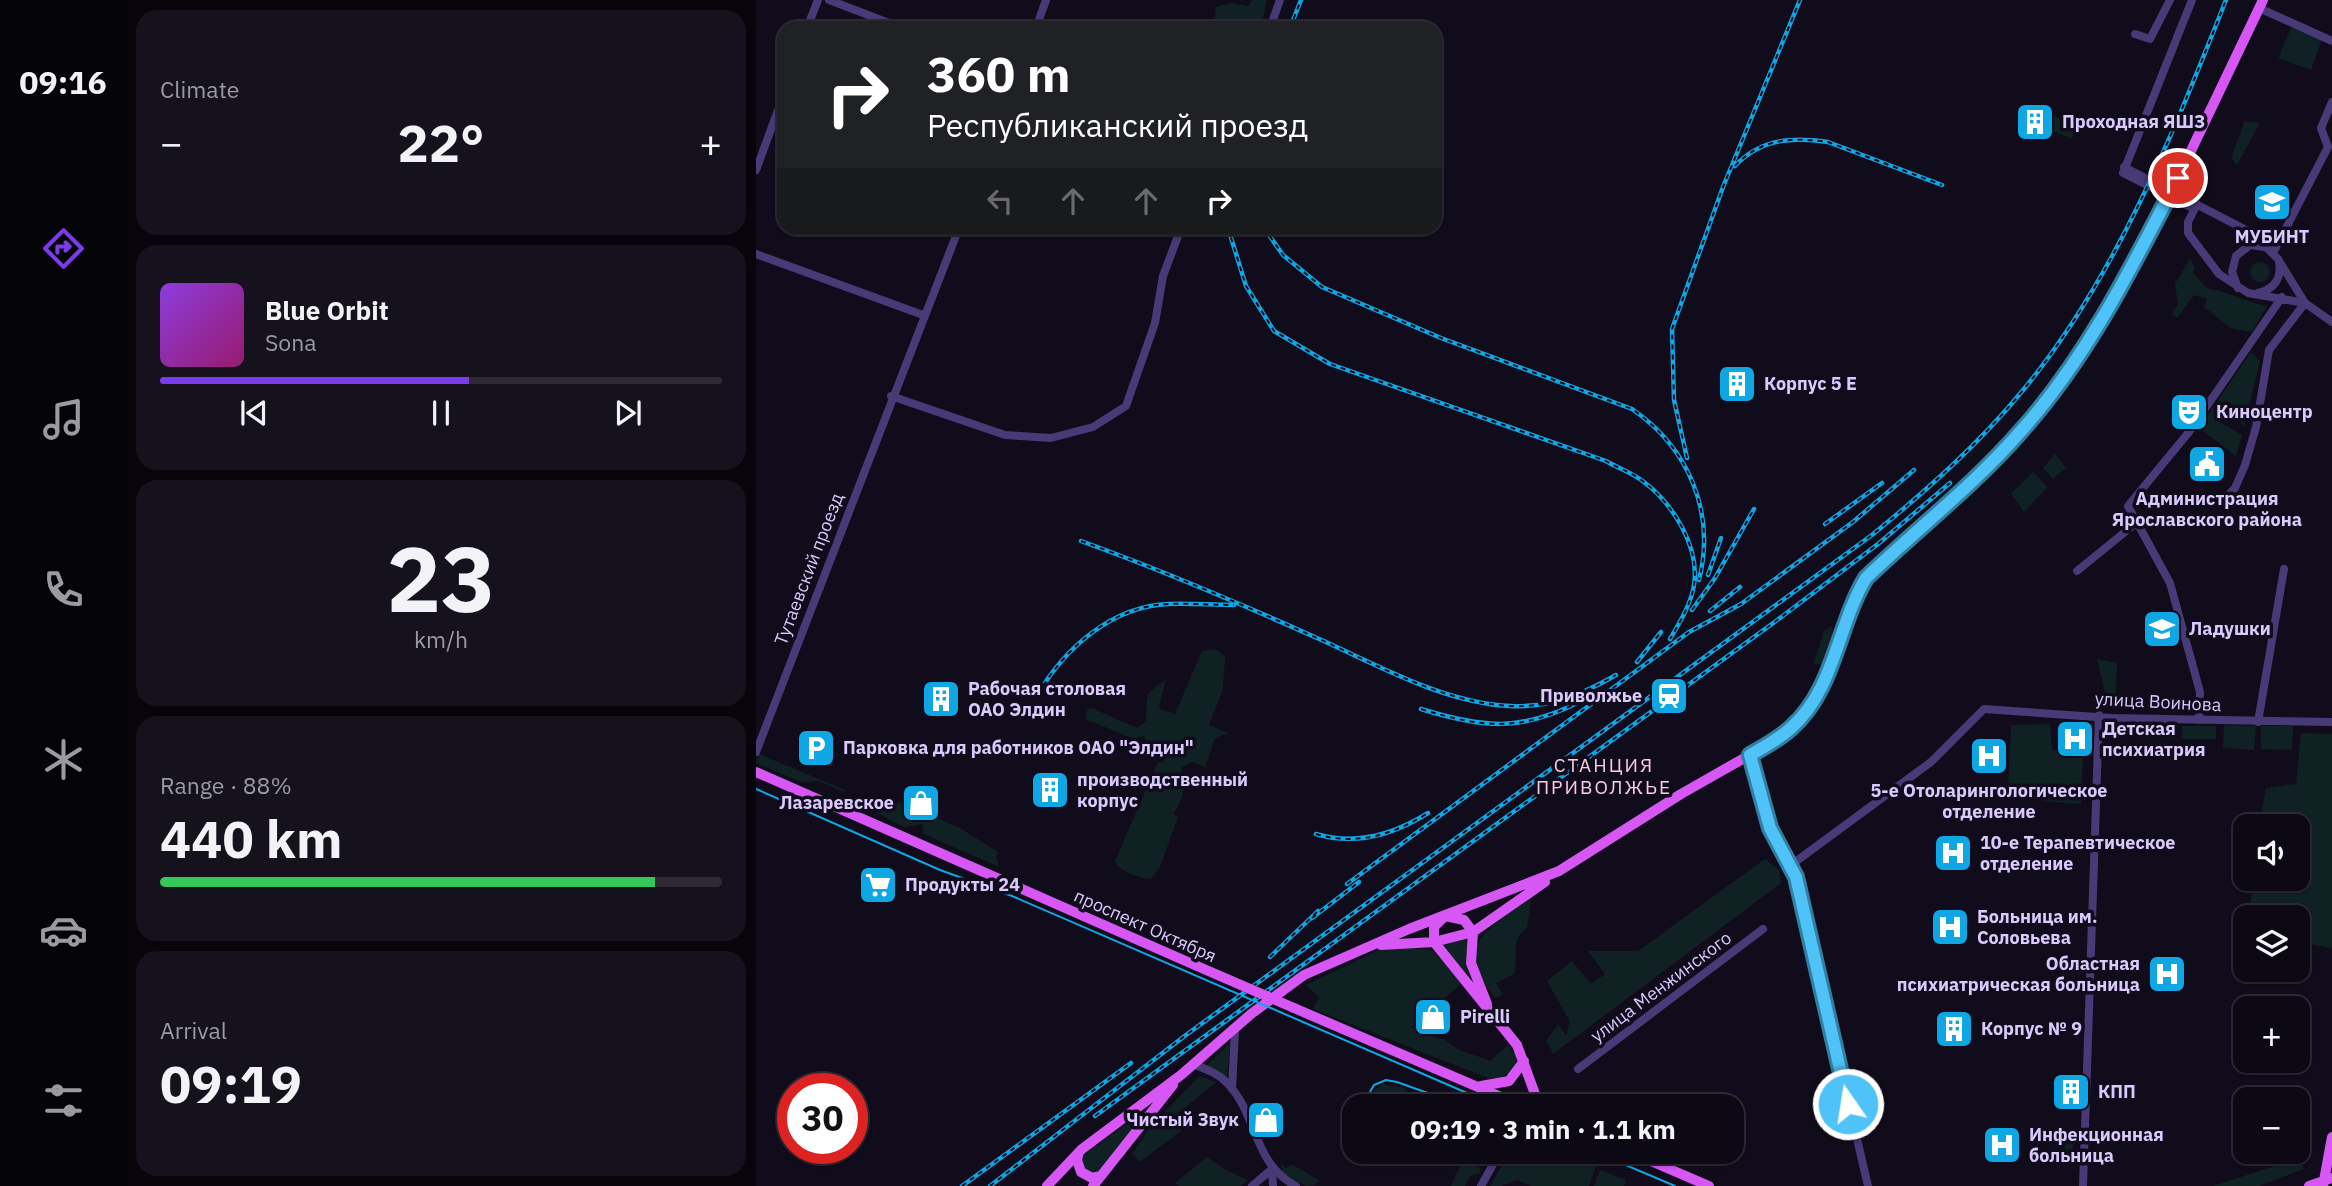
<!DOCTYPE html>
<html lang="en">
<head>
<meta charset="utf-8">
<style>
  :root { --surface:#0d0914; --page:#16121d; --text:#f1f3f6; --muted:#9a9aa0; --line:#2d2a34; --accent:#7c3aed }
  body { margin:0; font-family:"IBM Plex Sans",sans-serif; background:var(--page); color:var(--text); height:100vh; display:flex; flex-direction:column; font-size:26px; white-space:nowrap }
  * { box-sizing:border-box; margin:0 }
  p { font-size:23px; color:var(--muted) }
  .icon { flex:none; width:38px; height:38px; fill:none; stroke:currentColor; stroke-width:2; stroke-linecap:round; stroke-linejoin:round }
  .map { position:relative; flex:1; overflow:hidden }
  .sheet { display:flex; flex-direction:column; gap:10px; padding:10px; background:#07050b; width:630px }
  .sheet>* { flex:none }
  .guide { position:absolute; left:21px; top:21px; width:665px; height:214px; border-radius:21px; box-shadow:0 2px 5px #0004,0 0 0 2px var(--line); background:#202124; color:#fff; overflow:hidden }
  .controls { position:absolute; left:1477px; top:814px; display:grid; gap:14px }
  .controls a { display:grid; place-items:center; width:77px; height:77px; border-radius:14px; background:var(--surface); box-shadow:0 2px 5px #0004,0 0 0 2px var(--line); font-size:35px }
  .speed { position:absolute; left:21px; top:1073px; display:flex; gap:14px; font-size:35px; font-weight:700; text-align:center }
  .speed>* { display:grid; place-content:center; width:91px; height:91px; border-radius:50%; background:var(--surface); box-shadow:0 2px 5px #0004,0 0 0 2px var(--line); line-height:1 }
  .speed .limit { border:10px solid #d22; background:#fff; color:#111 }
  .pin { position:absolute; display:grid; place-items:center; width:60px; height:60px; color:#fff; margin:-30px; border:4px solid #fff; border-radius:50%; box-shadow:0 2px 7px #0007 }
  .me { position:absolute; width:77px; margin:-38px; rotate:347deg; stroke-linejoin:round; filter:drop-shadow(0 0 5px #0008) }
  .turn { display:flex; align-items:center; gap:24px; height:147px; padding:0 35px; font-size:32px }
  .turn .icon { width:91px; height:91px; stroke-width:2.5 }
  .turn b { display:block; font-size:49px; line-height:60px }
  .lanes { display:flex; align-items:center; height:66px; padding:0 35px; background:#0003; justify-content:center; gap:35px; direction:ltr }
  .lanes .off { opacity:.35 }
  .big { font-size:52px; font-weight:800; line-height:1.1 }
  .sheet .tile { flex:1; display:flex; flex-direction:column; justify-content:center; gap:10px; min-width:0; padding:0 24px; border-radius:21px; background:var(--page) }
  .sheet .dial { align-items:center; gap:0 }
  .dial b { font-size:91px; line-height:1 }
  .song { display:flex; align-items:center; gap:21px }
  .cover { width:84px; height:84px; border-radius:10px; background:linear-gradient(135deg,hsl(270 70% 55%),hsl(320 70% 35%)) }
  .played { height:7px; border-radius:4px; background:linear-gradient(90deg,var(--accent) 55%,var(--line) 55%) }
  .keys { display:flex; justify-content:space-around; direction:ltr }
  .heat { display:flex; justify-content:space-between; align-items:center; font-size:38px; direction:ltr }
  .charge { height:10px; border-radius:5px; background:linear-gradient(90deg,#34c759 88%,var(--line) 0) }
  .trip { position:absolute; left:586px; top:1094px; width:402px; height:70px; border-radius:21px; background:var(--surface); box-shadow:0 2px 5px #0004,0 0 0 2px var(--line); font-weight:800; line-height:70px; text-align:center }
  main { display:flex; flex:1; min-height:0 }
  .dock { display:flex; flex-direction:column; width:126px; justify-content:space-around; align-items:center; background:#050408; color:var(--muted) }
  .dock .icon { width:49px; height:49px }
  .dock .selected { color:var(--accent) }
  .dock b { font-size:32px; color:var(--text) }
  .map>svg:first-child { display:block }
  .green { fill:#102124 }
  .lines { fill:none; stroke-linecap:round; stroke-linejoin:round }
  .minor { stroke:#483a77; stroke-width:8 }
  .major { stroke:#d757f5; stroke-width:10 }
  .tram { stroke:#0ea6e3; stroke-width:2 }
  .rail-casing { stroke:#0ea6e3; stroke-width:4.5 }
  .rail { stroke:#110c1b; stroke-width:2; stroke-dasharray:5; stroke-linecap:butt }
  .major-bridge { stroke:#d757f5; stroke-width:10 }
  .route-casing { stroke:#337fa1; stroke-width:18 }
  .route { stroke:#4fc3f7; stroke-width:12 }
  .labels { text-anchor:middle; stroke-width:7; stroke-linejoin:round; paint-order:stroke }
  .poi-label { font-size:18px; font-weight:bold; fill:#d9c9fc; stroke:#110c1b; text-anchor:start }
  .street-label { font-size:18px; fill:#d9c9fc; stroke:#110c1b }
  .neighbourhood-label { font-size:19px; letter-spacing:2px; fill:#fccbe1; stroke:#110c1b }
</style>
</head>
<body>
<main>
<nav class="dock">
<b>09:16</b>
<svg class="icon selected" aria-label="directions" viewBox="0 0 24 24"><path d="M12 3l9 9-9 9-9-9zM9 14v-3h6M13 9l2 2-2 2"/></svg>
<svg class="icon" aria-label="music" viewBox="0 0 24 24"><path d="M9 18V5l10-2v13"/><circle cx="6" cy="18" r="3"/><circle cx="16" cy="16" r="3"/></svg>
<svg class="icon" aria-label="phone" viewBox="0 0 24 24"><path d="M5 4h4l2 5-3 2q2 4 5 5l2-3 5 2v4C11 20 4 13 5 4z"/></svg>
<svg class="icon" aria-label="climate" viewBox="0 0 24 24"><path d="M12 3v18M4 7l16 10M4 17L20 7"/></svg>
<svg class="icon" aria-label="car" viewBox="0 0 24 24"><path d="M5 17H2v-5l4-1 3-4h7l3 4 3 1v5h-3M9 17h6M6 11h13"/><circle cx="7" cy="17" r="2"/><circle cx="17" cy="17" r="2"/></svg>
<svg class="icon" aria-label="filters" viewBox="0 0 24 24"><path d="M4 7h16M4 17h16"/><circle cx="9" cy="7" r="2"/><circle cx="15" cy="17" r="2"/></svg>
</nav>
<section class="sheet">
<div class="tile"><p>Climate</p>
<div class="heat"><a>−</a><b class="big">22°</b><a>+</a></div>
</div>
<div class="tile">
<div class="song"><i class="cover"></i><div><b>Blue Orbit</b><p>Sona</p></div></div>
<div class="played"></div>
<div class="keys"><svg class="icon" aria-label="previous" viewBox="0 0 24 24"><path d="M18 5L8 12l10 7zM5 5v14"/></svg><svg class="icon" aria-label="pause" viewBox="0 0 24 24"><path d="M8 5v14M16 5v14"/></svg><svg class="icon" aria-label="next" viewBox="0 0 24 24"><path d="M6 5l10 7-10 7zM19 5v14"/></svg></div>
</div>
<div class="tile dial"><b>23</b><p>km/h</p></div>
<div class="tile"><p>Range · 88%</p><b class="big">440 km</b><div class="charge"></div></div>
<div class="tile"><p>Arrival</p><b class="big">09:19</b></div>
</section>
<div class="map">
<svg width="1576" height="1186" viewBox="0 0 1576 1186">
  <rect width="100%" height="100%" fill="#110c1b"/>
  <path class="green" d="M496 0H511L505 28H458L460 7 474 3 492 6Z
    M1536 26 1566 39 1555 70 1522 58Z
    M1298 115 1323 132 1314 138 1292 129Z
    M1488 121 1504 123 1481 165 1476 159C1477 146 1486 135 1488 121Z
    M1434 258 1439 268 1437 273 1452 289C1463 288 1494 304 1511 306L1496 332 1474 328 1448 307 1451 299 1438 295 1421 318 1416 314 1422 304 1419 284Z
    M1494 272a10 10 0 1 1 20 0a10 10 0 1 1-20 0Z
    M1495 352 1504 361 1488 427 1471 405 1460 420 1486 435 1480 456 1443 428Z
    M1299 454 1310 468 1297 479 1287 468Z
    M1277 472 1291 486 1290 489 1268 512 1255 493Z
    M1076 626 1077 637 1066 663 1057 665 1068 631Z
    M459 649 469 656 467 689 453 725 472 733 459 738 449 767 436 762 425 768C431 782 427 801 417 814L422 817 404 867 395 879C384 878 363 872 359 861L402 762 407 763 409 758 392 748 388 735 378 739 329 719 331 709 336 708 381 728 390 722C392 697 386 694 410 680L403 705 404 709 419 714 446 651Z
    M1341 659 1361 663 1359 704H1352Z
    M1294 724 1296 750 1327 755 1325 804 1285 801V794L1252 790 1255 725Z
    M1383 724 1419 725V739L1383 738Z
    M1468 725 1500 726 1498 750 1467 748Z
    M1426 726H1460V739H1426Z
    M1505 726H1537L1536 750 1505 749Z
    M1545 733 1576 734V948L1542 942V917H1493L1497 879 1542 878V826H1503L1510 788 1540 784Z
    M3 754 89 790 88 792 62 781 45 782 0 763Z
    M134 799 204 828 242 852 240 857 243 867 168 834 166 824 148 827 121 813 120 806H124V801Z
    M1009 859 1023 870 1025 883 797 1054 790 1041 802 1024 810 1035 814 1022 791 981 816 961 835 984 849 974 832 951H882Z
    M775 901 771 928C753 939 763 959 758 974L740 983 747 995 739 998C714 964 709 945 746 919 755 912 764 903 775 901Z
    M713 937 710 957 714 977 685 944Z
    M647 947 676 950 705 980V984L655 1027 683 1039H689C703 1054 717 1053 734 1061L752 1045 761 1057 757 1071 742 1078H732L557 1009 563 997 550 985 625 949Z
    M474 1043 471 1078 450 1066Z
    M443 1076 460 1082 419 1116 430 1127 384 1162 376 1154 393 1129Z
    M628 1084 649 1088 660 1106H614L613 1101 619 1089Z
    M395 1107 346 1172 334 1174 327 1168 326 1160 329 1154Z
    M1293 1133 1317 1142V1161L1303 1167 1301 1146 1292 1139Z
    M754 1152H813L841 1163 833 1186H776L761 1180 746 1186H734Z
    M451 1157 468 1169 492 1180 485 1186H423L419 1183Z
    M1544 1158 1548 1169 1503 1186H1457Z
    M707 1160 725 1168 723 1174 715 1175 709 1186H695Z
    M525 1164 531 1168 535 1164 563 1180 559 1185 550 1186 527 1174Z
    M844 1170 870 1180 868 1186H838Z"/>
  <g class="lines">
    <path class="minor" d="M73 0 146 28
      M1436 0 1367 173 1438 209
      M1503 8 1576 41
      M51 28 62 0
      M280 28 290 0
      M514 28 524 0
      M1379 34 1394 39 1414 0
      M1368 167 1496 233 1522 259 1549 303 1576 322
      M0 170 28 94
      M1441 204 1432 222V233L1463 274 1492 293 1549 303
      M1517 253 1572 147 1565 128 1576 102
      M0 254 167 315
      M1482 288 1476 272 1480 256 1494 245 1509 247
      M1502 293C1518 289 1526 279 1523 262
      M135 396 249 435 295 438 337 427 370 406 399 323 407 276 425 228
      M1466 502 1479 488 1489 465 1500 427 1513 350 1549 303
      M1321 571 1380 523
      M1443 720 1444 692 1414 583 1372 506 1433 432 1526 297
      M1502 722 1528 569
      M0 752 203 228
      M994 755 1014 828 1040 877 1112 1186
      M1035 865 1175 762 1228 709 1355 718 1576 722
      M437 1064C449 1069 462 1073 471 1083 502 1114 496 1163 540 1186
      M822 1069 1007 929
      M476 1089 479 1030
      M516 1169 517 1186
      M496 1186 516 1169
      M725 1186 744 1152
      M1327 1186 1343 715"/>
    <path class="major" d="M1422 178 1507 0
      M0 772 441 966
      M625 945 678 942 717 932 789 882
      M731 1004 715 963 717 932 708 920 689 916 678 927V942L761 1045 779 1094 787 1106
      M538 1008 766 1106
      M725 1086 753 1081 768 1061
      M323 1152 321 1160 325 1172 336 1178 345 1176
      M874 1152 953 1186
      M291 1186 326 1149 425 1075 495 1014 548 975 653 929 803 871 925 794 1020 740 1050 712 1066 688 1100 594 1110 578C1161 529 1218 485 1265 432 1324 365 1366 287 1407 208
      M337 1186 417 1085
      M1553 1186 1576 1178
      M1567 1186 1576 1137"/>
    <path class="tram" d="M0 789 184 870 256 896 741 1106
      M606 1106 618 1085 630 1080 641 1082 680 1096 722 1104
      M839 1152 919 1186"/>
    <defs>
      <path id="rail" d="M534 28 545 0
        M979 166C1005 138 1037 137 1072 142L1186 185
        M472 228 490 286 518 331 574 364 850 461C862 468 877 473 888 482 917 504 944 547 938 585 935 604 924 622 914 639
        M508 228 527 255 566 287 685 338 876 409C933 448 960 513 943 580
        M931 458 918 400 916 329 967 187 1044 0
        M1069 524 1126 483
        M325 541C405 570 483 603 561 638 622 665 687 703 755 706 794 708 827 694 860 675
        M952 575 965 538
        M936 610 959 578 998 509
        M954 611 984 587
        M881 662 905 632
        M282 694C309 648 356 606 413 604 434 603 456 605 478 605
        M665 709C727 728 764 732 823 702
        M560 834C600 846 637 835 672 813
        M591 884 933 632 985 604 1097 522 1158 470
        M556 918 603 882
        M514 957 562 911
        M339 1116 1020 621 1122 544 1194 483
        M206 1186 375 1063
        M234 1186 430 1035 1116 535C1171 490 1223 444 1268 389 1360 277 1417 134 1470 0"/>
    </defs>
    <use href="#rail" class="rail-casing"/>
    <use href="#rail" class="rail"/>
    <path class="major-bridge" d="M1407 208 1422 178
      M441 966 538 1008"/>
  </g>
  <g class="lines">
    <defs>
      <path id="route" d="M1092 1104 1040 877 1014 828 994 755C1008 747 1023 739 1035 728 1079 689 1081 626 1110 578 1161 529 1218 485 1265 431 1332 356 1376 267 1422 178"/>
    </defs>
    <use href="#route" class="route-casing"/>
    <use href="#route" class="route"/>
  </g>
  <defs>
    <symbol id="building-square" viewBox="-11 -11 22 22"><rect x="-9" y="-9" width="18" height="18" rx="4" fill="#0ea6e3" stroke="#110c1b"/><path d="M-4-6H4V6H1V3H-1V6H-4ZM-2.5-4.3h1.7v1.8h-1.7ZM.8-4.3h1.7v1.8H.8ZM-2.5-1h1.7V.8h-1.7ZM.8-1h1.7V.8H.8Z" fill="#fff"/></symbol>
    <symbol id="university-square" viewBox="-11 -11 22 22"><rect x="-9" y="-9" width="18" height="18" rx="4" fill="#0ea6e3" stroke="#110c1b"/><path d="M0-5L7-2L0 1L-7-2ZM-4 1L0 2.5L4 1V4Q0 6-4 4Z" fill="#fff"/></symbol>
    <symbol id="theatre-square" viewBox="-11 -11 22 22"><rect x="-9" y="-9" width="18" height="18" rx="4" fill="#0ea6e3" stroke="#110c1b"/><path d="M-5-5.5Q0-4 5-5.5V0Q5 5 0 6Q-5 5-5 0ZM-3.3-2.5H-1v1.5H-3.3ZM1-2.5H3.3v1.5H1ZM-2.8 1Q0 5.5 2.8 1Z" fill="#fff"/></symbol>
    <symbol id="civic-square" viewBox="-11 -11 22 22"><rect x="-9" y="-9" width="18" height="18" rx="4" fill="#0ea6e3" stroke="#110c1b"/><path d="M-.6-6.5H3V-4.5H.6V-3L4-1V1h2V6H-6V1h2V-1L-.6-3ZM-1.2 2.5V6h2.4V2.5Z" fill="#fff"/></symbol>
    <symbol id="school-square" viewBox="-11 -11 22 22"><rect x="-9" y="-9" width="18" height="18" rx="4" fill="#0ea6e3" stroke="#110c1b"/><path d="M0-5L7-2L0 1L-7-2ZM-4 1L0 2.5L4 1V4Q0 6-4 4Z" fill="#fff"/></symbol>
    <symbol id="station-square" viewBox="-11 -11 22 22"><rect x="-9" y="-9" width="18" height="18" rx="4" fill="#0ea6e3" stroke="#110c1b"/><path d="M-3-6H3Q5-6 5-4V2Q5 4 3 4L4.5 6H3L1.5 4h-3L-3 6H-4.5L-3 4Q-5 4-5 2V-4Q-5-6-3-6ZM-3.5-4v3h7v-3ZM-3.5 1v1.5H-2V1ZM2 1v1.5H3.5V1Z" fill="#fff"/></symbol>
    <symbol id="hospital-square" viewBox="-11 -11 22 22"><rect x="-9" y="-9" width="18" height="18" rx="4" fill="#0ea6e3" stroke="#110c1b"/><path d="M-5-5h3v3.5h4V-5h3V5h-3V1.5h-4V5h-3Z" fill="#fff"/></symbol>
    <symbol id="parking-square" viewBox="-11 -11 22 22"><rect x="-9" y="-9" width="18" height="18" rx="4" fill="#0ea6e3" stroke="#110c1b"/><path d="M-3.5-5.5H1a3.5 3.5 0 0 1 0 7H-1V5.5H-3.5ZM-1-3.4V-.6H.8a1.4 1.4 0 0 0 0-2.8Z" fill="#fff"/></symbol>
    <symbol id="shop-square" viewBox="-11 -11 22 22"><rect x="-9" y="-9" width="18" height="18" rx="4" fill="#0ea6e3" stroke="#110c1b"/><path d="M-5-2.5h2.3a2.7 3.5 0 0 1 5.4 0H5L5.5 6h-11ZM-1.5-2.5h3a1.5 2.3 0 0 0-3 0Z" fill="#fff"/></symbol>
    <symbol id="supermarket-square" viewBox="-11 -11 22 22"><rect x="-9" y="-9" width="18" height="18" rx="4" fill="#0ea6e3" stroke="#110c1b"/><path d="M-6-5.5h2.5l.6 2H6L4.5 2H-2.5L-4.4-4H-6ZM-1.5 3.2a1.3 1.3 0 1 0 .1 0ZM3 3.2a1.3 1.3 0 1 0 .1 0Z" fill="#fff"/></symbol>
  </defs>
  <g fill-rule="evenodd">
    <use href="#building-square" x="1257" y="100" width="44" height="44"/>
    <use href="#university-square" x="1494" y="180" width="44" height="44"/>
    <use href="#building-square" x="959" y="362" width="44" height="44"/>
    <use href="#theatre-square" x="1411" y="390" width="44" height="44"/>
    <use href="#civic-square" x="1429" y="442" width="44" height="44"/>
    <use href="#school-square" x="1384" y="607" width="44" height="44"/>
    <use href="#station-square" x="891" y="674" width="44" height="44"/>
    <use href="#building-square" x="163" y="677" width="44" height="44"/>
    <use href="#hospital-square" x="1297" y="717" width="44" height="44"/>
    <use href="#parking-square" x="38" y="726" width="44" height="44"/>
    <use href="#hospital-square" x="1211" y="734" width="44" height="44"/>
    <use href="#building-square" x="272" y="768" width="44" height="44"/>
    <use href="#shop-square" x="143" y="781" width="44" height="44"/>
    <use href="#hospital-square" x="1175" y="831" width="44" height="44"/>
    <use href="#supermarket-square" x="100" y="863" width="44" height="44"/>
    <use href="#hospital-square" x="1172" y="905" width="44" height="44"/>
    <use href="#hospital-square" x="1389" y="952" width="44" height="44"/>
    <use href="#shop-square" x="655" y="995" width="44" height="44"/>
    <use href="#building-square" x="1176" y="1007" width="44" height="44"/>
    <use href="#building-square" x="1293" y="1070" width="44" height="44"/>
    <use href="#shop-square" x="488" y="1098" width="44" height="44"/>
    <use href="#hospital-square" x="1224" y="1123" width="44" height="44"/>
  </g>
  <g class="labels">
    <g class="poi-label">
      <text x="1306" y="128">Проходная ЯШЗ</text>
      <text x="1516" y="243" text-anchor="middle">МУБИНТ</text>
      <text x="1008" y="390">Корпус 5 E</text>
      <text x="1460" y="418">Киноцентр</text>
      <text x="1451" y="505" text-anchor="middle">Администрация<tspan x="1451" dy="21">Ярославского района</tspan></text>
      <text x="1433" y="635">Ладушки</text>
      <text x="212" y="695">Рабочая столовая<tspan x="212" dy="21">ОАО Элдин</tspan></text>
      <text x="886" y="702" text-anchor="end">Приволжье</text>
      <text x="1346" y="735">Детская<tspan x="1346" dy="21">психиатрия</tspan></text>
      <text x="87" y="754">Парковка для работников ОАО "Элдин"</text>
      <text x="321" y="786">производственный<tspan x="321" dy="21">корпус</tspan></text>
      <text x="1233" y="797" text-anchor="middle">5-е Отоларингологическое<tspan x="1233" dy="21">отделение</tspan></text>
      <text x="138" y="809" text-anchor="end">Лазаревское</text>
      <text x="1224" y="849">10-е Терапевтическое<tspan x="1224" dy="21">отделение</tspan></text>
      <text x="149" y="891">Продукты 24</text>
      <text x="1221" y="923">Больница им.<tspan x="1221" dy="21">Соловьева</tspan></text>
      <text x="1384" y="970" text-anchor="end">Областная<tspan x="1384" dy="21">психиатрическая больница</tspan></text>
      <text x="704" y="1023">Pirelli</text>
      <text x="1225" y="1035">Корпус № 9</text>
      <text x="1342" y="1098">КПП</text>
      <text x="483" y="1126" text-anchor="end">Чистый Звук</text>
      <text x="1273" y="1141">Инфекционная<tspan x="1273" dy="21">больница</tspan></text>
    </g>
    <g class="street-label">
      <text transform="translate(53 569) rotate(-69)" y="6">Тутаевский проезд</text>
      <text transform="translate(1402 702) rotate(3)" y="6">улица Воинова</text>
      <text transform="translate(389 926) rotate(24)" y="6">проспект Октября</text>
      <text transform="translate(905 987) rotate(-37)" y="6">улица Менжинского</text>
    </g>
    <g class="neighbourhood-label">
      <text x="848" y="772">СТАНЦИЯ<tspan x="848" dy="22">ПРИВОЛЖЬЕ</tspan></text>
    </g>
  </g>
</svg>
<div class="controls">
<a><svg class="icon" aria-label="sound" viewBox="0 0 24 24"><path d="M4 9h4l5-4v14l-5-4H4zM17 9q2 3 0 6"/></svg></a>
<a><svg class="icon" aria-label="layers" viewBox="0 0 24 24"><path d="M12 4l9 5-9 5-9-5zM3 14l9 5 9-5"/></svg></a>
<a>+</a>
<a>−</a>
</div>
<div class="speed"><div class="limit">30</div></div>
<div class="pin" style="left:1422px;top:178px;background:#d93025"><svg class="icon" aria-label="arrive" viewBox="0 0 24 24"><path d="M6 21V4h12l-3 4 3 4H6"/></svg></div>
<svg class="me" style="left:1092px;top:1104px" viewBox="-20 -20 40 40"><circle r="17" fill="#4fc3f7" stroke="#fff" stroke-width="3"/><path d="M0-11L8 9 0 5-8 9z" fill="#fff"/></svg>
<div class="trip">09:19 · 3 min · 1.1 km</div>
<div class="guide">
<div class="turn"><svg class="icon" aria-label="right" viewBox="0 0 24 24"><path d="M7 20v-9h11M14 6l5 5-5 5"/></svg><div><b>360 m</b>Республиканский проезд</div></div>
<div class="lanes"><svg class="icon off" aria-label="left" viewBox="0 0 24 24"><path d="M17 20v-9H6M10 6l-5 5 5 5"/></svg><svg class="icon off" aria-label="ahead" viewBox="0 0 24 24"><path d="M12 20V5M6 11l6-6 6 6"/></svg><svg class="icon off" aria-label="ahead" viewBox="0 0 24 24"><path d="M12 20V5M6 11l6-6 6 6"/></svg><svg class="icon" aria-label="right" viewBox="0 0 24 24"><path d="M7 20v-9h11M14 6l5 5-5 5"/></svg></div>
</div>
</div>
</main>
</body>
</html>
